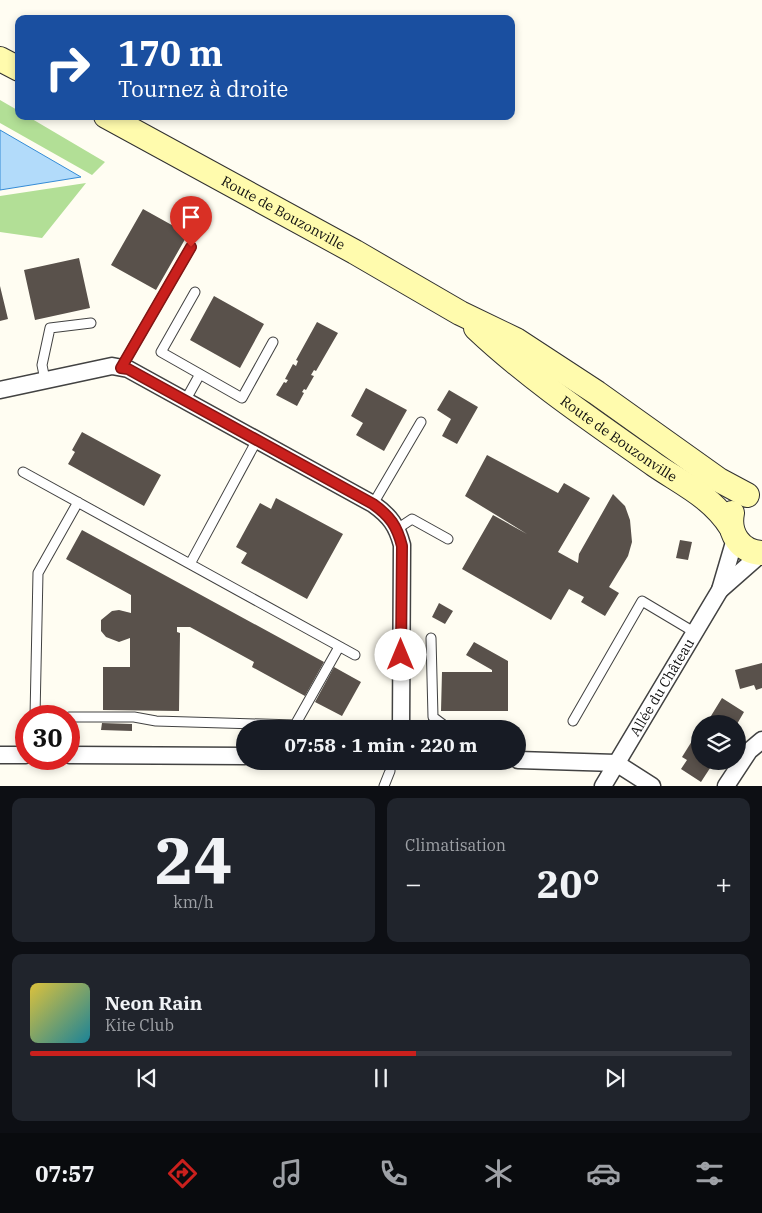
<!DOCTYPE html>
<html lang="fr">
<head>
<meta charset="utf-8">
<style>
  :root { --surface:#171b24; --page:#20242c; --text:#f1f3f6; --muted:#9ea1a6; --line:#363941; --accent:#ca201d }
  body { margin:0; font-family:"IBM Plex Serif",serif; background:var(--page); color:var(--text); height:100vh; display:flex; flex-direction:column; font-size:19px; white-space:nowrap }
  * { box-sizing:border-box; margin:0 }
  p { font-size:16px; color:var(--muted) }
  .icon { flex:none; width:28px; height:28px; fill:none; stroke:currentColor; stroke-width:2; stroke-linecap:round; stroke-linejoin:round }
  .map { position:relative; height:786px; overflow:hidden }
  .drawer { display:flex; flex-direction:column; gap:12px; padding:12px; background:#0d0f14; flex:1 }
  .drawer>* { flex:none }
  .hud { position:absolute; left:15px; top:15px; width:500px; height:105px; border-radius:10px; box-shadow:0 2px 8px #0003; background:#1a4fa0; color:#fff; overflow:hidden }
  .buttons { position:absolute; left:691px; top:715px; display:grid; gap:10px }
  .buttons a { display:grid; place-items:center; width:55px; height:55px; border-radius:50%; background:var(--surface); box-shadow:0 2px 8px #0003; font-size:25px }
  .speed { position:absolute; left:15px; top:705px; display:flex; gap:10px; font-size:25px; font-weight:700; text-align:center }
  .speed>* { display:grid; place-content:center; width:65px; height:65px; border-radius:50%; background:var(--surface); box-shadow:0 2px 8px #0003; line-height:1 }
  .speed .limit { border:8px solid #d22; background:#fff; color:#111 }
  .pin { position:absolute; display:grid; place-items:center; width:42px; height:42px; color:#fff; margin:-51px -21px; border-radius:50% 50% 50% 0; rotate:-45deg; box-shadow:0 0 5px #0007 }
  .pin .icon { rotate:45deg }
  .me { position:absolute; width:55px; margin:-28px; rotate:0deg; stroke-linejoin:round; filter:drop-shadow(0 0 4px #0008) }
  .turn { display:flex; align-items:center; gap:18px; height:105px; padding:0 20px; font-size:22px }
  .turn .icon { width:65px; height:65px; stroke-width:2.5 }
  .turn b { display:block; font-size:35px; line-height:42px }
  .big { font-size:38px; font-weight:700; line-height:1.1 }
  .drawer .tile { flex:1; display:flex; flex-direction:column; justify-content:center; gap:8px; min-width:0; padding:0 18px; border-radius:10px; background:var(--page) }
  .drawer .dial { align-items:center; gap:0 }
  .dial b { font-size:65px; line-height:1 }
  .song { display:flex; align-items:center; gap:15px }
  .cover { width:60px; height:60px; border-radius:8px; background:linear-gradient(135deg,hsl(50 70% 55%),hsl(190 70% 35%)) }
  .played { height:5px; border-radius:2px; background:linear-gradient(90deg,var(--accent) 55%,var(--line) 55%) }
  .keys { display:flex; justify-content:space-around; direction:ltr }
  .heat { display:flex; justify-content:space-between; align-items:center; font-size:28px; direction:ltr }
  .drawer .tiles { flex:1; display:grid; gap:12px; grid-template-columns:1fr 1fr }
  .tile:last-child { grid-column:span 2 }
  .trip { position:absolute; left:236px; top:720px; width:290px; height:50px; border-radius:25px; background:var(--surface); box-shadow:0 2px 8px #0003; font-weight:700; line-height:50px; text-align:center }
  .dock { display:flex; height:80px; justify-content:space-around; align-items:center; background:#090b0e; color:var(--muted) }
  .dock .icon { width:35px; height:35px }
  .dock .on { color:var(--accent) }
  .dock b { font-size:22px; color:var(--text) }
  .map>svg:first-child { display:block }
  .forest { fill:#b2df96 }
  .water { fill:#b2dbfa; stroke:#348bd6 }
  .building { fill:#59514b }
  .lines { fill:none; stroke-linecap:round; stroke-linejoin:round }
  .lane-casing { stroke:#424242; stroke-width:11 }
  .street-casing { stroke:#424242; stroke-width:19 }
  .secondary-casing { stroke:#313131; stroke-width:26 }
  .lane { stroke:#fff; stroke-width:9 }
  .street { stroke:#fff; stroke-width:16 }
  .secondary { stroke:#fffbad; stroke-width:24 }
  .route-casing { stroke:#831513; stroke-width:12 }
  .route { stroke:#ca201d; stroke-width:9 }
  .labels { text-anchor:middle; stroke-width:5; stroke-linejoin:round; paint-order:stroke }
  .street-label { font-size:14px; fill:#0f0f0f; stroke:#fff }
</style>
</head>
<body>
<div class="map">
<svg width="762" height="786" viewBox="0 0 762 786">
  <rect width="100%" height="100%" fill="#fffdf2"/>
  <path class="forest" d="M0 100 19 111V116H27L105 162 92 175 0 123Z
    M86 183 42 238 0 232V196Z"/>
  <path class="water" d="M0 130 81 177 0 190Z"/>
  <path class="building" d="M143 209 188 234 156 290 111 265Z
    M79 258 90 308 35 320 24 270Z
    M0 286 8 319 0 321Z
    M214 296 264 324 240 368 190 340Z
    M317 322 338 333 316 371 314 370 311 375 314 376 306 390 304 389 302 392 304 393 297 406 276 395 284 382 286 383 288 380 285 379 293 364 296 366 298 361 296 360Z
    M366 388 407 410 384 451 356 435 363 423 351 416Z
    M449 390 478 407 457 444 442 436 451 419 437 410Z
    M82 432 161 475 144 506 68 464 75 452 72 450Z
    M487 455 558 493 564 483 590 498 558 552 578 563 579 554 613 494 625 506 630 520 632 542 628 556 609 587 619 593 605 616 581 602 584 597 569 589 551 620 462 569 493 515 527 534 465 496Z
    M276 498 343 534 307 599 241 563 247 553 236 547 260 503 271 509Z
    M82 530 324 662 305 696 252 667 254 662 190 627H177V632L180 633 179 711 103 710V667H130V638L119 642 106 637 101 631V620L112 611 119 610 131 613V595L66 559Z
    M680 540 692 542 688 560 676 558Z
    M439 603 453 611 445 624 432 617Z
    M474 642 508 661V711H441L442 672H492V670L466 655Z
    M762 663V688L756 690 754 685 740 689 735 670Z
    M334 667 361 682 342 716 315 702Z
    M722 698 744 712 737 724H706Z
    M374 720 381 727 364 729Z
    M102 723 132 724V731L101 730Z
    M692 741 700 746V761H706L712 765 701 782 681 769 687 760 682 757Z"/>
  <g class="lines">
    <defs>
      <path id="lane" d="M195 292 161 352 242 398 273 342
        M121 368 191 247
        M45 380 42 365 50 328 91 323
        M185 401 200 374
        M23 472 355 655
        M373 504 421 422
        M397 529 412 519 448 539
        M190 564 257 440
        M431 638 433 717 449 729
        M35 716 38 573 78 502
        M69 717H134L156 721 295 725 339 647
        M573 721 642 601 694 632
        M384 786 390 771V761"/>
      <g id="street">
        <path d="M0 390 112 366 128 369 373 504C390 516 397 526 402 545L401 729"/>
        <path d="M720 590 762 553"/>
        <path d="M0 755H26"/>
        <path d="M69 755 245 756"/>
        <path d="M518 760 616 763 652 786"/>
        <path id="s1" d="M603 786 720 590 735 539"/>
        <path d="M726 786 749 751 762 740"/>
      </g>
      <g id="secondary">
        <path d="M0 59 19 69"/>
        <path id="s2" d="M106 116 355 252 460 313 516 340 597 393 719 480 747 495"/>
        <path id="s3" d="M476 328C530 379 594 422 655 465 683 484 712 497 731 527"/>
        <path d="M732 513C728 533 740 552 762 553"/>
      </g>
    </defs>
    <use href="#lane" class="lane-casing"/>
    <use href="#street" class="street-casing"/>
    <use href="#secondary" class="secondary-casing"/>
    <use href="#lane" class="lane"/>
    <use href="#street" class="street"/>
    <use href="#secondary" class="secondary"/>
  </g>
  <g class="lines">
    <defs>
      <path id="route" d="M191 247 121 368 128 369 373 504C390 516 397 526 402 546L401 655"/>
    </defs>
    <use href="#route" class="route-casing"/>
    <use href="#route" class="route"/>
  </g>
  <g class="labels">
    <g class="street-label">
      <text dy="5" stroke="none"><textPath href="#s2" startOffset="202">Route de Bouzonville</textPath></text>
      <text dy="5" stroke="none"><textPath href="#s3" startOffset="181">Route de Bouzonville</textPath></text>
      <text dy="5" stroke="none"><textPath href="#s1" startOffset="115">Allée du Château</textPath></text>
    </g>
  </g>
</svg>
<div class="buttons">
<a><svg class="icon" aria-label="layers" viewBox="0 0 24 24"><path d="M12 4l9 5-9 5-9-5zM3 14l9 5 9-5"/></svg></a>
</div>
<div class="speed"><div class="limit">30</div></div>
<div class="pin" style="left:191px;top:247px;background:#d93025"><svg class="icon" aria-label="arrive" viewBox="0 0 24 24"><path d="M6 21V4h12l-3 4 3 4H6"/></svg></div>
<svg class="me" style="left:401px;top:655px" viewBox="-20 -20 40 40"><circle r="19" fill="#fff"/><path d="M0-13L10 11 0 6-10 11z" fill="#ca201d"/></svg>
<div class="trip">07:58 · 1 min · 220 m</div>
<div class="hud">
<div class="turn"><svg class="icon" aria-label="right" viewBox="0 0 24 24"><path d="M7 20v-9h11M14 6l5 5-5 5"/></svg><div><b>170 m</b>Tournez à droite</div></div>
</div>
</div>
<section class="drawer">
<div class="tiles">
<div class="tile dial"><b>24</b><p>km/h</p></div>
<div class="tile"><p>Climatisation</p>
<div class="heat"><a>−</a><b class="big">20°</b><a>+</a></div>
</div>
<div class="tile">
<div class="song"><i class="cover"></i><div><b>Neon Rain</b><p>Kite Club</p></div></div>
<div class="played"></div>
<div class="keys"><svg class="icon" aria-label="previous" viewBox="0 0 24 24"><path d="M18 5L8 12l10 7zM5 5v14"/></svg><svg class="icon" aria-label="pause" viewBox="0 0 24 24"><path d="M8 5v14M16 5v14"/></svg><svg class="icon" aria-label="next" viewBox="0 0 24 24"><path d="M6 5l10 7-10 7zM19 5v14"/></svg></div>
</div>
</div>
</section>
<nav class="dock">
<b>07:57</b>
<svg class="icon on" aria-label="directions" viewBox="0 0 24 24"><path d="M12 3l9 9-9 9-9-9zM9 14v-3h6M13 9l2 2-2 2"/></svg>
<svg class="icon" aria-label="music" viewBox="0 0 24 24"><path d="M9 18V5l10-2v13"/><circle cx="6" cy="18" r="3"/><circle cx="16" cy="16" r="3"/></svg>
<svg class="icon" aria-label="phone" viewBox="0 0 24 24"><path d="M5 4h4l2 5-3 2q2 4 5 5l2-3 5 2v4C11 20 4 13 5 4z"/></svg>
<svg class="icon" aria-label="climate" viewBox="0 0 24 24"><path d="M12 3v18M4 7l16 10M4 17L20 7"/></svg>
<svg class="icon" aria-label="car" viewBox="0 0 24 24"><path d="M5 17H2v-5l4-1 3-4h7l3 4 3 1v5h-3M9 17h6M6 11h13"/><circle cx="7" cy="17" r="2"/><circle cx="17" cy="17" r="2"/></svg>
<svg class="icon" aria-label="filters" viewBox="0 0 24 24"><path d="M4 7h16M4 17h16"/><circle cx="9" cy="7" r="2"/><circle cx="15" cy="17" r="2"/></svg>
</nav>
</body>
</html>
